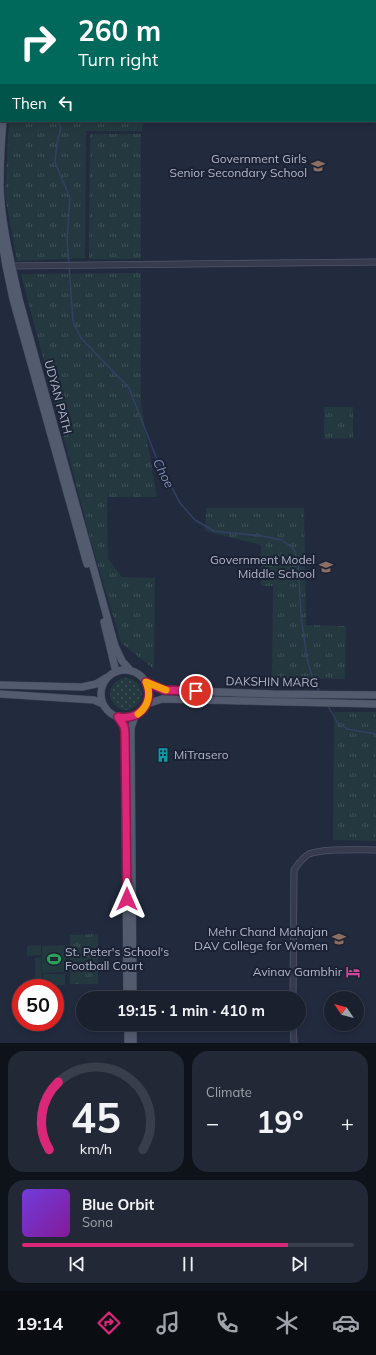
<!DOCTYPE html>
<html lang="en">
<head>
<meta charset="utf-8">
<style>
  :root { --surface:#1a202e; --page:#232836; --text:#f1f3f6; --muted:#9fa3aa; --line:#383e4a; --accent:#db2777 }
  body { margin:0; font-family:Mulish,sans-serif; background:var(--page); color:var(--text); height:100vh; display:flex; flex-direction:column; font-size:15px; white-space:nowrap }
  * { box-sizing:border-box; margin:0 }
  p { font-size:13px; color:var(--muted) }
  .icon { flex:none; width:22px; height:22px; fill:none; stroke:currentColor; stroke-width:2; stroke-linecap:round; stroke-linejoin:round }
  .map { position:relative; height:1043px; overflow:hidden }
  .drawer { display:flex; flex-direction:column; gap:8px; padding:8px; background:#0e1219; flex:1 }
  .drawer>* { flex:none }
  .hud { position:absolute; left:0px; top:0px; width:376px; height:122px; box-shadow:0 2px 6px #0003,0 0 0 1px var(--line); background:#00695c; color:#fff; overflow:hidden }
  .needle { width:26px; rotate:305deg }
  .tools { position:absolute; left:324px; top:991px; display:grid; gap:8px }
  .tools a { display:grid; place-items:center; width:40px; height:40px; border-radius:50%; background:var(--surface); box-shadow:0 2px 6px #0003,0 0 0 1px var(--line); font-size:20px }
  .speed { position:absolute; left:12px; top:979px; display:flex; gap:8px; font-size:20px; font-weight:700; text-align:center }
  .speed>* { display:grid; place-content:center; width:52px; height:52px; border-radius:50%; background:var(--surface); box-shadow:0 2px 6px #0003,0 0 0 1px var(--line); line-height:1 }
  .speed .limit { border:6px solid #d22; background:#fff; color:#111 }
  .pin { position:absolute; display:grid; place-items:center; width:34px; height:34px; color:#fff; margin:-17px; border:2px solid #fff; border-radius:50%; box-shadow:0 1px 4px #0007 }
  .me { position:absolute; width:44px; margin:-22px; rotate:0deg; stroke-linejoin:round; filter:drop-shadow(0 0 3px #0008) }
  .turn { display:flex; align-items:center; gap:14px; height:84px; padding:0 12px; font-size:18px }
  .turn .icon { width:52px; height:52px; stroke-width:2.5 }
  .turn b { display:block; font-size:28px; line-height:34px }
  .then { display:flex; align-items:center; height:38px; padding:0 12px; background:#0003; gap:8px; font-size:15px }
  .big { font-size:30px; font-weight:700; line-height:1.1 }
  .drawer .tile { flex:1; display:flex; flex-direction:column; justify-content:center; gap:6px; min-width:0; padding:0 14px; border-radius:16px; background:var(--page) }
  .drawer .dial { align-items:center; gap:0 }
  .dial svg { height:104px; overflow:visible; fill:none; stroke:var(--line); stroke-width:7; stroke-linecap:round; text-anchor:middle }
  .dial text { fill:var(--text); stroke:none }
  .song { display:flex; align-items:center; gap:12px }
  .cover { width:48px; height:48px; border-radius:6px; background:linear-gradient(135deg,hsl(260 70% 55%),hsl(290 70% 35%)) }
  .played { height:4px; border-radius:2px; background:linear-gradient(90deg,var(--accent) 80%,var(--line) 80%) }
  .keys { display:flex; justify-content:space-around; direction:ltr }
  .heat { display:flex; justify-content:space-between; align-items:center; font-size:22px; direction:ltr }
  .drawer .tiles { flex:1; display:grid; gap:8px; grid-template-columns:1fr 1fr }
  .tile:last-child { grid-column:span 2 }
  .trip { position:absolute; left:76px; top:991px; width:230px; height:40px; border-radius:20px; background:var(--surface); box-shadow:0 2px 6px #0003,0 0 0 1px var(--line); font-weight:700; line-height:40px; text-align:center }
  .tabs { display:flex; height:64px; justify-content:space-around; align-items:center; background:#0a0d12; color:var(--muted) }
  .tabs .icon { width:28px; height:28px }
  .tabs .active { color:var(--accent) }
  .tabs b { font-size:18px; color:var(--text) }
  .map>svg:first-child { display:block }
  .grass { fill:url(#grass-dots) }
  .park { fill:url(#park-tufts) }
  .pitch { fill:#24383f }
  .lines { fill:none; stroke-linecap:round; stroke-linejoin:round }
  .stream { stroke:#324064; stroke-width:1.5 }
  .minor-casing { stroke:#515769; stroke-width:7 }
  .major-casing { stroke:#3f4657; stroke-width:8 }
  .minor { stroke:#363c4e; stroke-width:5.5 }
  .major { stroke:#535b6e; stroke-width:7 }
  .route-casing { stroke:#8e194d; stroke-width:10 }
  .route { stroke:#db2777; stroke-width:7 }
  .slow { stroke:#f59e0b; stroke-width:7 }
  .labels { text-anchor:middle; stroke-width:4; stroke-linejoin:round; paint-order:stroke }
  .poi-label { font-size:12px; fill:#b1b7c9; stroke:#1b2233; text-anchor:end }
  .street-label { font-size:12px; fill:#b1b7c9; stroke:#1b2233 }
  .water-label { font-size:13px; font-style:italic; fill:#7789b3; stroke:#1b2233 }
</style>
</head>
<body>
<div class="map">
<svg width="376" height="1043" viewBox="0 0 376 1043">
  <defs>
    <pattern id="grass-dots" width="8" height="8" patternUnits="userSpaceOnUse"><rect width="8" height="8" fill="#24383f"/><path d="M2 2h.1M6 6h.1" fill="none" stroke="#415359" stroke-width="1.8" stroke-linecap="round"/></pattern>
    <pattern id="park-tufts" width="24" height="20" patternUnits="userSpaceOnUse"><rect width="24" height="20" fill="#24383f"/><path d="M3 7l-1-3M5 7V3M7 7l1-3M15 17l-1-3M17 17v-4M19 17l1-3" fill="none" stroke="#415359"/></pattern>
  </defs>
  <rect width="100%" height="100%" fill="#222a3e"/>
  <path class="grass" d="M110 694a16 16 0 1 1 32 0a16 16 0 1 1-32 0Z"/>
  <path class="park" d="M34 0H235L34 1Z
    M9 121H144L142 131H86L85 258 17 261 5 195Z
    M90 134H141V259H89Z
    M141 273V405L157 497H107L108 559 122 577 155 578 154 669 121 643 91 542 21 274Z
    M324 407H353V438L324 439Z
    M206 508H304L306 625 346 626 345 679 272 678 273 586H261V545L205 531Z
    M334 712H376V841L333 840Z
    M98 934V984H70V935Z"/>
  <path class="pitch" d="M41 945V955L27 956V946Z
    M65 945V972L42 973V946Z
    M41 957 42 985H35V958Z
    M43 974H65V985H43Z"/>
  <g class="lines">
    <path class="stream" d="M218 0V1
      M318 0V1
      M85 1 86 0
      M58 121 61 128 57 143 55 162 70 198 67 239 73 321 81 338 129 388 156 457 180 503 195 520 214 531 262 536 282 540 294 549 298 563 301 615 307 659 314 682 320 692
      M328 706 337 722 347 729 376 734"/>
    <defs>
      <path id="minor" d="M8 266 376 262
        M293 998 294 870C298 864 302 858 309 854 324 848 359 850 376 850
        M293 1024 294 1043"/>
      <path id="major" d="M21 1 22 0
        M28 1V0
        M0 103 1 93
        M3 121C1 142 0 164 0 186 1 224 11 262 19 299L115 646 122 661 131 671
        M0 228 6 266 13 299 87 564
        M104 622 116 672
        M101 694a24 24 0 1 1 48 0a24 24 0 1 1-48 0Z
        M146 682 164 690 273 694 376 695
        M0 685 82 687 96 684 106 678
        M0 694 94 700 103 704
        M147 704 162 699 376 704
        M118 717 124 726 125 732 127 998
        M133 998 131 736V728L135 716
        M128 1024V1043
        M133 1024V1043"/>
    </defs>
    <use href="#minor" class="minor-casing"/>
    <use href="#major" class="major-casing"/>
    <use href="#minor" class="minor"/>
    <use href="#major" class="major"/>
  </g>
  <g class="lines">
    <defs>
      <path id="route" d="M127 899 125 732 124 726 118 717C140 721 155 702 146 682L164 690 196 691"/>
    </defs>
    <use href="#route" class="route-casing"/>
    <use href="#route" class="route"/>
    <path class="slow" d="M138 714C149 706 151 693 146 682L166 690"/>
  </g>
  <defs>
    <symbol id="school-bare" viewBox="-9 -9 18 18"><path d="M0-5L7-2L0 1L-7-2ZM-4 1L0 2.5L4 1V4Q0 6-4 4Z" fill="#8d6e63" stroke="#1b2233" stroke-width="2.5" paint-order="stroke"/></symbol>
    <symbol id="building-bare" viewBox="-9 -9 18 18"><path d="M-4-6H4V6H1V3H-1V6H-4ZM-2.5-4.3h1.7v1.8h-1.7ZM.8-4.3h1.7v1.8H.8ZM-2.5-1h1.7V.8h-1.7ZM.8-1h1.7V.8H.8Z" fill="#0f9aa8" stroke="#1b2233" stroke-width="2.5" paint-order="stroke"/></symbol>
    <symbol id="university-bare" viewBox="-9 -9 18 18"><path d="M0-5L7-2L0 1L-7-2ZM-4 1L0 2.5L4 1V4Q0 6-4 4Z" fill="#8d6e63" stroke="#1b2233" stroke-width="2.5" paint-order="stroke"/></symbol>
    <symbol id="stadium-bare" viewBox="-9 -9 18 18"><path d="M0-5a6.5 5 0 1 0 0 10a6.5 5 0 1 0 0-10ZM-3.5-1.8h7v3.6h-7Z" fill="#2e9e5b" stroke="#1b2233" stroke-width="2.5" paint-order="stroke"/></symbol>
    <symbol id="hotel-bare" viewBox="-9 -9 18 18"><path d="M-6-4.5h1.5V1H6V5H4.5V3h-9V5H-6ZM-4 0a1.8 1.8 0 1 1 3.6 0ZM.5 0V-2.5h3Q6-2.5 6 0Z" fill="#d1479c" stroke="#1b2233" stroke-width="2.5" paint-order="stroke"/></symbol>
  </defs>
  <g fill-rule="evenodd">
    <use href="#school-bare" x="308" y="156" width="20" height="20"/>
    <use href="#school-bare" x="316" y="557" width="20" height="20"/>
    <use href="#building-bare" x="153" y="745" width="20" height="20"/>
    <use href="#university-bare" x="329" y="929" width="20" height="20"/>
    <use href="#stadium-bare" x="44" y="949" width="20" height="20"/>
    <use href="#hotel-bare" x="343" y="962" width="20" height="20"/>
  </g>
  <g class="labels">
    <g class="poi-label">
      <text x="307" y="163">Government Girls<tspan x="307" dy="14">Senior Secondary School</tspan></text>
      <text x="315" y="564">Government Model<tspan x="315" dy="14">Middle School</tspan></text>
      <text x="174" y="759" text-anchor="start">MiTrasero</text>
      <text x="328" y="936">Mehr Chand Mahajan<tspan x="328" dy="14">DAV College for Women</tspan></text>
      <text x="65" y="956" text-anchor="start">St. Peter's School's<tspan x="65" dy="14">Football Court</tspan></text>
      <text x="342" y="976">Avinav Gambhir</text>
    </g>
    <g class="street-label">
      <text transform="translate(58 397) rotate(75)" y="4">UDYAN PATH</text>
      <text transform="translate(272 682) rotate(1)" y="4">DAKSHIN MARG</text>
    </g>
    <g class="water-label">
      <text transform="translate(164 473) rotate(63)" y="5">Choe</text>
    </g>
  </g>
</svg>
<div class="tools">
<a><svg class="needle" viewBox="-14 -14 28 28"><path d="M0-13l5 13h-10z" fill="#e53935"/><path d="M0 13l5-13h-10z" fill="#9fa3aa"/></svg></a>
</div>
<div class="speed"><div class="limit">50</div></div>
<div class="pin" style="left:196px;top:691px;background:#d93025"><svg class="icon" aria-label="arrive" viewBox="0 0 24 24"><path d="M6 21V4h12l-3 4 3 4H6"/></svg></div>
<svg class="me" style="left:127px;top:899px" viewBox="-20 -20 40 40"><path d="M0-17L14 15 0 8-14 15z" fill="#db2777" stroke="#fff" stroke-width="4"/></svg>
<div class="trip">19:15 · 1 min · 410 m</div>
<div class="hud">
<div class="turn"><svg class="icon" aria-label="right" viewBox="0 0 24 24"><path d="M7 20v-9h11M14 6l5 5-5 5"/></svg><div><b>260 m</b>Turn right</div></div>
<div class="then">Then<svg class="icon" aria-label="left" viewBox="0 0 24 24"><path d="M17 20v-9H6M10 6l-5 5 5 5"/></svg></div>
</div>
</div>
<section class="drawer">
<div class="tiles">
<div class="tile dial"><svg viewBox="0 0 100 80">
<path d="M14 69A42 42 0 1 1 86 69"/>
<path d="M14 69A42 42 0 0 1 21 17" stroke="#db2777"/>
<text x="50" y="56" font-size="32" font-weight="700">45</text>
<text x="50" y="72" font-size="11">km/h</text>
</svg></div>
<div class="tile"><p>Climate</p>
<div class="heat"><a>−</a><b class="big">19°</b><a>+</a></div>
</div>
<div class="tile">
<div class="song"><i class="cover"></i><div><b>Blue Orbit</b><p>Sona</p></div></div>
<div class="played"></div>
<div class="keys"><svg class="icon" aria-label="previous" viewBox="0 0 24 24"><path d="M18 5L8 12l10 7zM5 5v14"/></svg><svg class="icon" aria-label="pause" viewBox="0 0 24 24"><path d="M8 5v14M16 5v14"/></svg><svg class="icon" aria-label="next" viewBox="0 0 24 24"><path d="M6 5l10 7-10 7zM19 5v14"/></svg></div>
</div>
</div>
</section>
<nav class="tabs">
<b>19:14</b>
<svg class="icon active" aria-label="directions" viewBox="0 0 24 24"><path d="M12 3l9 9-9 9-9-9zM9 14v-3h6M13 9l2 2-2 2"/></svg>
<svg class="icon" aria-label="music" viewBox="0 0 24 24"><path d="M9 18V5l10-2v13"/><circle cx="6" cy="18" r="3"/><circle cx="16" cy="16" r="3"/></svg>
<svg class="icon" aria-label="phone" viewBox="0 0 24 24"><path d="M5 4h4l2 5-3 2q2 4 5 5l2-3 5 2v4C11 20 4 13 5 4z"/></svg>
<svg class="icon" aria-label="climate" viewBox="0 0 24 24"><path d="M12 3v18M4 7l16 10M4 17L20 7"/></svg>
<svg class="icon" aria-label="car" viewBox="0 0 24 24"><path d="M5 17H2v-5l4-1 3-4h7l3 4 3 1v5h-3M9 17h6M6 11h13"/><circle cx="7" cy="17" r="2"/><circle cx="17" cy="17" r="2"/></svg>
</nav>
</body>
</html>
